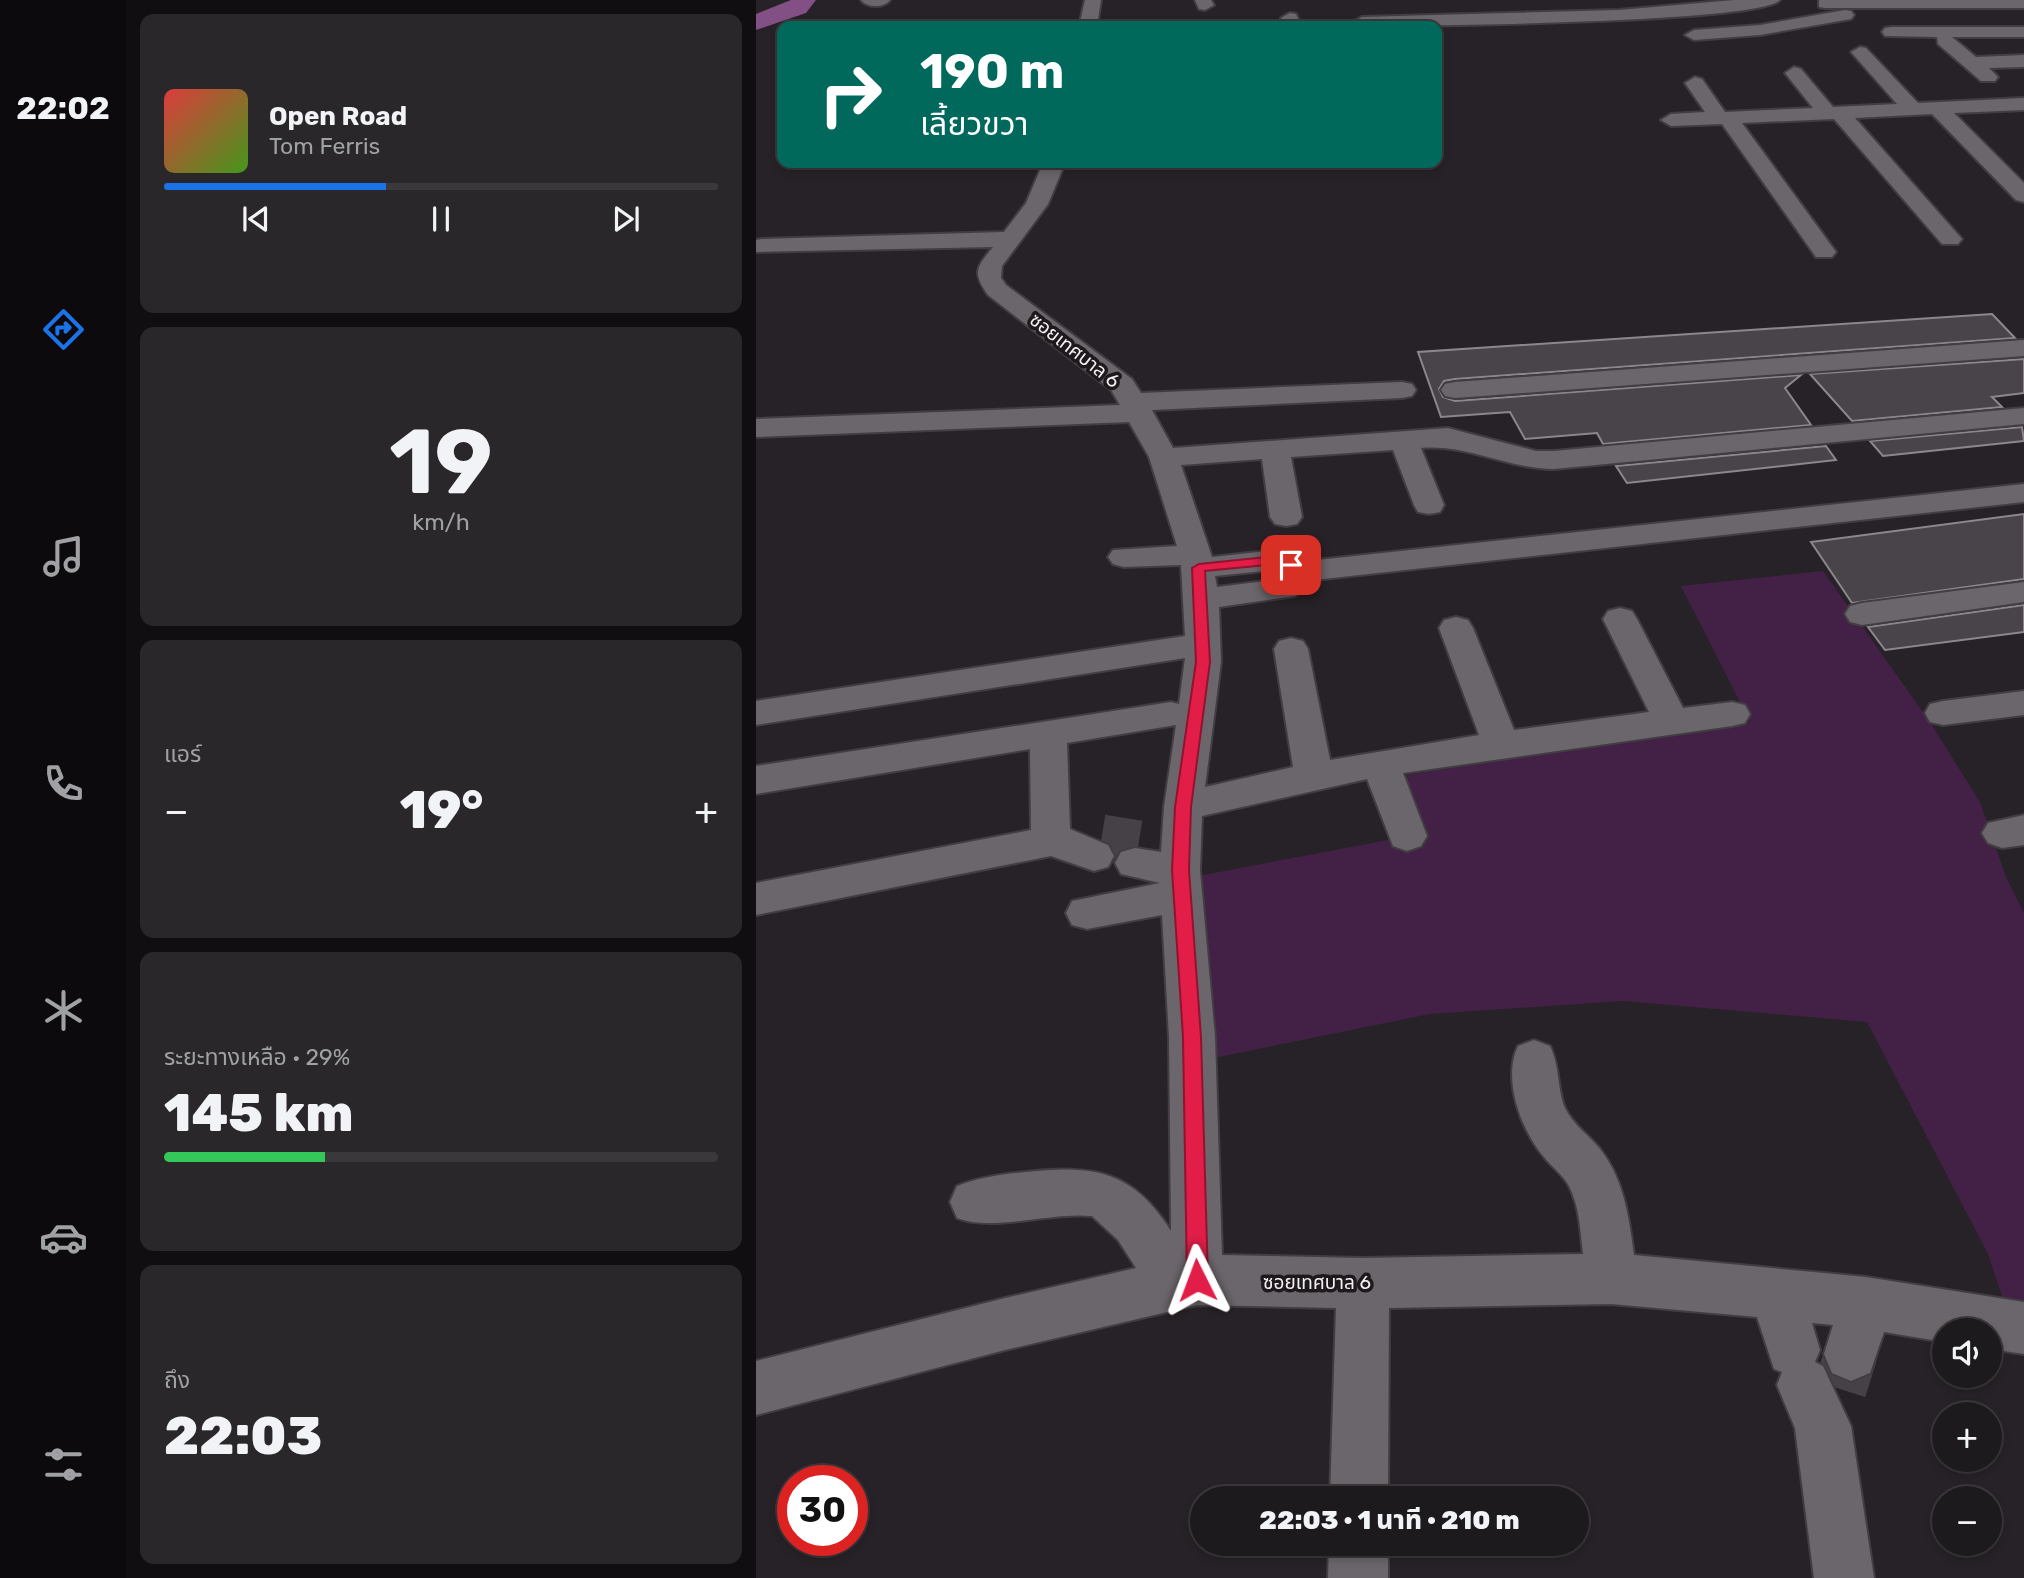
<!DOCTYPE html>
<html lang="th">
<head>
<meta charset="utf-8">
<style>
  :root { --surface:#1d1a1d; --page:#2a272a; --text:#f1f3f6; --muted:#a0a1a4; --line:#3b383b; --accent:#1a73e8 }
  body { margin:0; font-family:Rubik,"Noto Sans Thai",sans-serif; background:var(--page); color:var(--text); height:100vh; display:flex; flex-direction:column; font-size:26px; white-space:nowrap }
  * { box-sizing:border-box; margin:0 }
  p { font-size:23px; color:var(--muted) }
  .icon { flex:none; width:38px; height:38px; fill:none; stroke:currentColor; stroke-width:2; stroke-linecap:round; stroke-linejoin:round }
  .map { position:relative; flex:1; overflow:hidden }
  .drawer { display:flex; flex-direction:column; gap:14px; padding:14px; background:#100e10; width:630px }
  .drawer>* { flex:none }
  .guide { position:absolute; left:21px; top:21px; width:665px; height:147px; border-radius:14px; box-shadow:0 4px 10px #0003,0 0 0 2px var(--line); background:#00695c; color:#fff; overflow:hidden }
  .fabs { position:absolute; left:1176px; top:1318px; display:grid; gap:14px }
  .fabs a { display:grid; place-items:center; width:70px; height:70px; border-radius:50%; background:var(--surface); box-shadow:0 4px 10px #0003,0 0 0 2px var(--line); font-size:35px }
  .speed { position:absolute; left:21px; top:1465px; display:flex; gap:14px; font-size:35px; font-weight:700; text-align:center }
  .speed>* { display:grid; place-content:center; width:91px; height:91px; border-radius:50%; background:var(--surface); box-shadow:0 4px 10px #0003,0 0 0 2px var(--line); line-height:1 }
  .speed .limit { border:10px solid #d22; background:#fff; color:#111 }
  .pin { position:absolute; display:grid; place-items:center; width:60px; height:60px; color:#fff; margin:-30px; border-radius:14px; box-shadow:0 4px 10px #0006 }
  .me { position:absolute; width:77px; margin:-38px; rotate:357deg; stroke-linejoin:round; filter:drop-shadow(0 0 5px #0008) }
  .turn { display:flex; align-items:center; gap:24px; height:147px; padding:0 28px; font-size:32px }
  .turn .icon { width:91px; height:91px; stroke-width:2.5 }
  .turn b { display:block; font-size:49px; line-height:60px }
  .big { font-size:52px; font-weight:800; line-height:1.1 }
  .drawer .widget { flex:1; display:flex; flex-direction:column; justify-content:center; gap:10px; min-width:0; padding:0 24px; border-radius:14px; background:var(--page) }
  .drawer .dial { align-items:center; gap:0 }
  .dial b { font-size:91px; line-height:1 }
  .song { display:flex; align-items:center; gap:21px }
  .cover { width:84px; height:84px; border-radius:10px; background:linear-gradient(135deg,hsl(0 70% 55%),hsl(100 70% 35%)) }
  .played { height:7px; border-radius:4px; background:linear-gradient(90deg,var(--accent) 40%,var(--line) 40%) }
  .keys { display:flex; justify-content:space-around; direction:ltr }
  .heat { display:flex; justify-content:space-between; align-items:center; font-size:38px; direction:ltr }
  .charge { height:10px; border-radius:5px; background:linear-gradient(90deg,#34c759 29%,var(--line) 0) }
  .trip { position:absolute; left:434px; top:1486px; width:399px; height:70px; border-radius:35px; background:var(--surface); box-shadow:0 4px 10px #0003,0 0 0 2px var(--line); font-weight:800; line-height:70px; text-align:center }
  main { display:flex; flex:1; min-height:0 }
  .tab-bar { display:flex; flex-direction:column; width:126px; justify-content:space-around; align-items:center; background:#0c0a0c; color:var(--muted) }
  .tab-bar .icon { width:49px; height:49px }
  .tab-bar .selected { color:var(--accent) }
  .tab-bar b { font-size:32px; color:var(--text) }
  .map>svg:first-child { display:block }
  .green { fill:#432045 }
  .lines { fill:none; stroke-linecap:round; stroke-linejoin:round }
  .river { fill:#825084; fill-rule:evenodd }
  .building { fill:#494449; stroke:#8d878d; stroke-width:2 }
  .minor-tunnel-far1 { stroke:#464146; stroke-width:41; stroke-dasharray:41 20; stroke-linecap:butt }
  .minor-tunnel { stroke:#464146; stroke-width:53; stroke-dasharray:53 26; stroke-linecap:butt }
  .minor-casing { stroke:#413d42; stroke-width:4 }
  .minor { fill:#6b666b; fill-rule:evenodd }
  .route { fill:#e11d48; stroke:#92132f; stroke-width:2 }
  .labels { text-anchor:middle; stroke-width:7; stroke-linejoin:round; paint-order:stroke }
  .street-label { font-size:19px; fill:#f3f0f3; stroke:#1d191d }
</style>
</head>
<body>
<main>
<nav class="tab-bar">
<b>22:02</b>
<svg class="icon selected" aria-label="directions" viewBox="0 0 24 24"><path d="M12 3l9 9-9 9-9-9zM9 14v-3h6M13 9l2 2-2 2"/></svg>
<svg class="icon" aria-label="music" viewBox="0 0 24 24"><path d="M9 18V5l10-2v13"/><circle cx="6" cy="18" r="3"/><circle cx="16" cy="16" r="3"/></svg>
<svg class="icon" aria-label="phone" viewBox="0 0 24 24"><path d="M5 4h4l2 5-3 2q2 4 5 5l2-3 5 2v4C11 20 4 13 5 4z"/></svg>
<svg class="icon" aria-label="climate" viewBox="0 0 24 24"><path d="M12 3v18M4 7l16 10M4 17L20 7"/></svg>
<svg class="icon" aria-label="car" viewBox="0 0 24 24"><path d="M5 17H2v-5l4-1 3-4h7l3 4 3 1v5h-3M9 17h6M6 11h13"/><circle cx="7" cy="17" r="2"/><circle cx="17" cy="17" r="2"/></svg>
<svg class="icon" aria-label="filters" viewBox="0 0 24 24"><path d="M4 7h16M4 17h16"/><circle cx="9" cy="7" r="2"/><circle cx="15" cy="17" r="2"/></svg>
</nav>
<section class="drawer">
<div class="widget">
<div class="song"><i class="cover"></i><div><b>Open Road</b><p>Tom Ferris</p></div></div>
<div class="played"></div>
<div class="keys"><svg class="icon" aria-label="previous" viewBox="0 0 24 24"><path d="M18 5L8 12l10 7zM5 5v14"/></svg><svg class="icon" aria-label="pause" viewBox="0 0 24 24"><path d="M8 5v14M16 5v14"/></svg><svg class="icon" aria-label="next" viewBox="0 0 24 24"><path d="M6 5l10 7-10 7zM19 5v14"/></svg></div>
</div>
<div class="widget dial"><b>19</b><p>km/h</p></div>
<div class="widget"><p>แอร์</p>
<div class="heat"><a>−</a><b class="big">19°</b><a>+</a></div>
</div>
<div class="widget"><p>ระยะทางเหลือ · 29%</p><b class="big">145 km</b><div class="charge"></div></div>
<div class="widget"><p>ถึง</p><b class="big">22:03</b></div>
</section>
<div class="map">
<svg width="1268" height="1578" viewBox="0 0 1268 1578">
  <rect width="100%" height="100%" fill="#272227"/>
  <path class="green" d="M1067 571 1174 722 1224 802 1250 877 1268 913V1303L1247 1299 1232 1254 1111 1022 867 1001 674 1014 453 1059 442 876 669 833 644 776 994 722 925 586Z"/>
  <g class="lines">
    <path class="river" d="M35 0H60L50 13 0 30V14Z"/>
  </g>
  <path class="building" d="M1236 314 1259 338 699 379 688 381 683 389 687 397 699 401 1045 375 1029 388 1055 425 847 444 841 433 769 439 754 412 685 417 662 352Z
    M1268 359V393L1236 397 1246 407 1096 421 1054 374Z
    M1266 427 1268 441 1155 453 1127 456 1114 441Z
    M1070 446 1080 460 871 483 860 466Z
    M1268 514V579L1096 603 1055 542Z
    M1268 605V632L1129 650 1112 627Z"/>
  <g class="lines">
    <path class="minor-tunnel-far1" d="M346 835 383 841"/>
    <path class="minor-tunnel" d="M1084 1389 1095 1354"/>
    <defs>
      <path id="minor" d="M105 0H134C128 8 111 8 105 0Z
        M329 0H345L341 26H323Z
        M439 0H455L458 5 449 10 443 9Z
        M978 0H1024C1004 23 654 26 602 26L597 22 606 17 863 10Z
        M1063 0H1268V8H1069L1063 7Z
        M1089 10 1095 11 1098 15 1095 19 1004 35 938 40 929 35 938 30 1004 25Z
        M534 13 540 14 545 26H527L525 18Z
        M1135 27H1268V37H1196L1220 57 1268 55V67L1233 68 1242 77 1239 81H1225L1182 44 1181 37 1129 36 1126 32 1129 28Z
        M1104 47 1110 48 1162 103 1268 98V110L1198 113 1268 183V202L1260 200 1176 114 1099 118 1206 239 1202 244H1186L1078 119 986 123 1080 252 1076 257H1060L966 124 915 126 905 120 915 114 949 112 929 83 939 77 946 79 969 112 1057 108 1029 73 1038 67 1045 69 1077 107 1141 104 1095 52Z
        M287 163H309L292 204 246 266 245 278 250 285 376 379 385 393 646 382 656 384 660 390 656 396 646 398 396 410 417 448 692 428 780 451H798L1268 408V424L798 469C752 469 712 444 665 448L688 505 684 512 673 514 662 512 658 505 637 450 535 457 546 517 541 524 530 526 519 524 514 517 506 459 425 465 456 557 521 550 552 561 1268 484V502L558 580 539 596 463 607 465 662 449 787 537 767 518 649 523 641 535 638 547 641 552 649 574 760 723 735 683 628 688 620 700 617 712 620 717 628 758 730 893 712 847 619 852 611 864 608 876 611 881 619 927 708 976 702 989 705 994 714 989 723 976 726 647 773 671 836 665 846 651 851 637 846 611 779 446 816 444 870 459 1037 466 1255 607 1258 827 1254C824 1230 824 1208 813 1186 807 1175 796 1167 788 1157 765 1130 746 1079 762 1046L778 1040 794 1046C804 1066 801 1089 809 1108 817 1125 833 1135 844 1149 868 1179 873 1218 878 1255L1110 1277 1268 1302V1354L1234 1349V1330H1188V1342L1128 1332 1114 1373 1095 1381 1076 1373 1068 1354 1077 1325 1056 1323 1064 1350 1059 1362 1067 1366 1095 1426 1118 1578H1058L1039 1428 1021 1385 1026 1372 1018 1369 1001 1317 855 1304 633 1308 632 1498H574L580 1308 441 1305 249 1350 0 1415V1361L249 1298 380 1268 362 1240 336 1216C294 1212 236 1232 201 1218L194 1202 201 1186C224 1177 247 1174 270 1172 338 1165 376 1170 415 1231L413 1037 406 915 331 929 316 925 310 913 316 901 404 883 365 874 359 863 365 852 379 848 405 852 408 807 420 725 311 743 314 829 352 845 358 856 352 867 338 871 295 856 0 915V883L275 830 274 749 0 794V766L415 702 423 704 429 658 0 725V701L429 636 425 565 368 567 357 564 352 557 357 550 421 546 393 457 373 422 0 437V419L364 405 355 390 232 295C216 272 220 268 237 247L0 252V240L6 239 248 232 270 203ZM518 570 526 573 518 580 461 587 459 576Z
        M1268 340V356L699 398 689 396 685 390 689 384 699 382Z
        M1268 582V602L1106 625 1094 622 1089 614 1094 606 1106 603Z
        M1268 691V715L1187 725 1174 722 1169 713 1174 704 1187 701Z
        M1268 815V845L1246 848 1232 843 1226 833 1232 823Z
        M573 1544H632V1578H572Z"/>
    </defs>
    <use href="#minor" class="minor-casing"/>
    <use href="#minor" class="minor"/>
  </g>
  <path class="route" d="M521 556 541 565 535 569 520 564 449 571 454 662 435 807 433 870 445 1037 452 1280 449 1288 441 1291 434 1288 431 1280 427 1037 416 870 419 807 440 662 436 568 443 564Z"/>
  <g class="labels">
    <g class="street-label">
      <text transform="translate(319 350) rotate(38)" y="7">ซอยเทศบาล 6</text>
      <text x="561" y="1289">ซอยเทศบาล 6</text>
    </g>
  </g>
</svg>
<div class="fabs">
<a><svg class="icon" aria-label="sound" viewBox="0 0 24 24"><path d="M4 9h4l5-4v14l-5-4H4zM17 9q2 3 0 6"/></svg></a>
<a>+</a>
<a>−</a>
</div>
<div class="speed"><div class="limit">30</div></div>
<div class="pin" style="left:535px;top:565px;background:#d93025"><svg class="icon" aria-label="arrive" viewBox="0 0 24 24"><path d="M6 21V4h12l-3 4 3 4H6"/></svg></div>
<svg class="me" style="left:441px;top:1280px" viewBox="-20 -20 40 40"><path d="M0-17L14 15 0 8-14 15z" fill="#e11d48" stroke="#fff" stroke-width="4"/></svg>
<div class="trip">22:03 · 1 นาที · 210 m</div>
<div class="guide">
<div class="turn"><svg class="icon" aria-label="right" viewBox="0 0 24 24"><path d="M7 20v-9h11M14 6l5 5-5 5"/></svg><div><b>190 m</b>เลี้ยวขวา</div></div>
</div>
</div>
</main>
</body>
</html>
